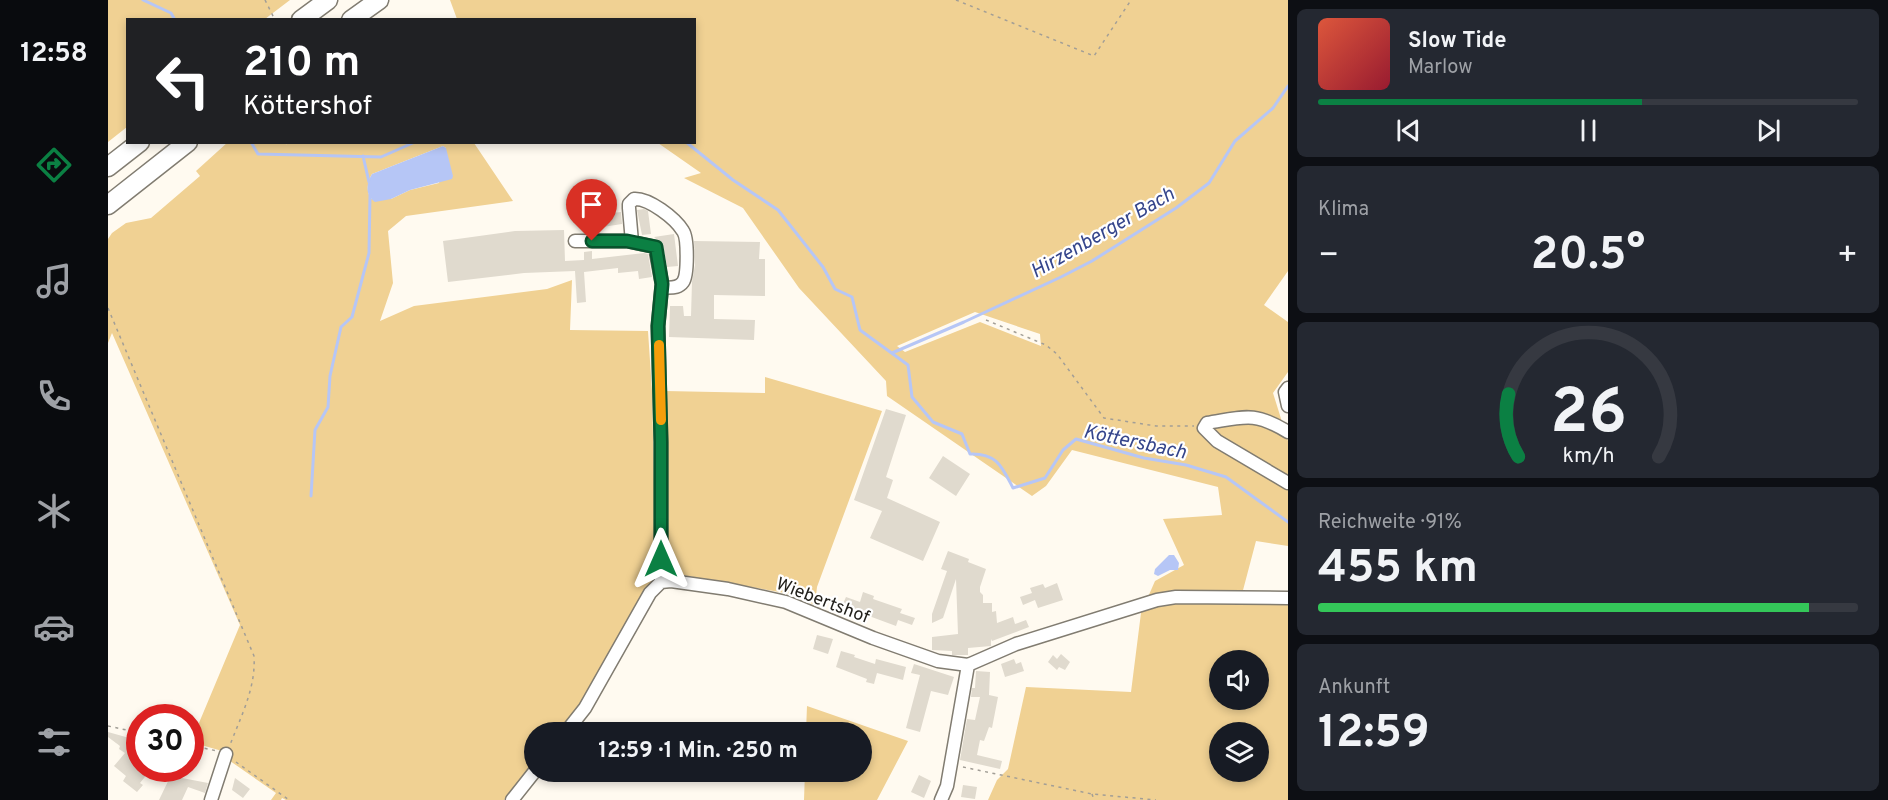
<!DOCTYPE html>
<html lang="de">
<head>
<meta charset="utf-8">
<style>
  :root { --surface:#171b24; --page:#242831; --text:#f1f3f6; --muted:#9ea1a6; --line:#363941; --accent:#0b8043 }
  body { margin:0; font-family:Overpass,sans-serif; background:var(--page); color:var(--text); height:100vh; display:flex; flex-direction:column; font-size:22px; white-space:nowrap }
  * { box-sizing:border-box; margin:0 }
  p { font-size:20px; color:var(--muted) }
  .icon { flex:none; width:33px; height:33px; fill:none; stroke:currentColor; stroke-width:2; stroke-linecap:round; stroke-linejoin:round }
  .map { position:relative; flex:1; overflow:hidden }
  .details { display:flex; flex-direction:column; gap:9px; padding:9px; background:#0d0f14; width:600px }
  .details>* { flex:none }
  .banner { position:absolute; left:18px; top:18px; width:570px; height:126px; border-radius:0px; box-shadow:0 3px 9px #0003; background:#202124; color:#fff; overflow:hidden }
  .fabs { position:absolute; left:1101px; top:650px; display:grid; gap:12px }
  .fabs a { display:grid; place-items:center; width:60px; height:60px; border-radius:50%; background:var(--surface); box-shadow:0 3px 9px #0003; font-size:30px }
  .speed { position:absolute; left:18px; top:704px; display:flex; gap:12px; font-size:30px; font-weight:700; text-align:center }
  .speed>* { display:grid; place-content:center; width:78px; height:78px; border-radius:50%; background:var(--surface); box-shadow:0 3px 9px #0003; line-height:1 }
  .speed .limit { border:9px solid #d22; background:#fff; color:#111 }
  .pin { position:absolute; display:grid; place-items:center; width:51px; height:51px; color:#fff; margin:-62px -26px; border-radius:50% 50% 50% 0; rotate:-45deg; box-shadow:0 0 6px #0007 }
  .pin .icon { rotate:45deg }
  .me { position:absolute; width:66px; margin:-33px; rotate:0deg; stroke-linejoin:round; filter:drop-shadow(0 0 4px #0008) }
  .turn { display:flex; align-items:center; gap:21px; height:126px; padding:0 18px; font-size:27px }
  .turn .icon { width:78px; height:78px; stroke-width:2.5 }
  .turn b { display:block; font-size:42px; line-height:51px }
  .big { font-size:45px; font-weight:700; line-height:1.1 }
  .details .card { flex:1; display:flex; flex-direction:column; justify-content:center; gap:9px; min-width:0; padding:0 21px; border-radius:9px; background:var(--page) }
  .details .dial { align-items:center; gap:0 }
  .dial svg { height:156px; overflow:visible; fill:none; stroke:var(--line); stroke-width:7; stroke-linecap:round; text-anchor:middle }
  .dial text { fill:var(--text); stroke:none }
  .song { display:flex; align-items:center; gap:18px }
  .cover { width:72px; height:72px; border-radius:9px; background:linear-gradient(135deg,hsl(10 70% 55%),hsl(350 70% 35%)) }
  .played { height:6px; border-radius:3px; background:linear-gradient(90deg,var(--accent) 60%,var(--line) 60%) }
  .keys { display:flex; justify-content:space-around; direction:ltr }
  .heat { display:flex; justify-content:space-between; align-items:center; font-size:33px; direction:ltr }
  .charge { height:9px; border-radius:4px; background:linear-gradient(90deg,#34c759 91%,var(--line) 0) }
  .trip { position:absolute; left:416px; top:722px; width:348px; height:60px; border-radius:30px; background:var(--surface); box-shadow:0 3px 9px #0003; font-weight:700; line-height:60px; text-align:center }
  main { display:flex; flex:1; min-height:0 }
  .menu { display:flex; flex-direction:column; width:108px; justify-content:space-around; align-items:center; background:#090b0e; color:var(--muted) }
  .menu .icon { width:42px; height:42px }
  .menu .on { color:var(--accent) }
  .menu b { font-size:27px; color:var(--text) }
  .map>svg:first-child { display:block }
  .green { fill:#f0d193; fill-rule:evenodd }
  .water { fill:#b6c6f6 }
  .lines { fill:none; stroke-linecap:round; stroke-linejoin:round }
  .stream { stroke:#b6c6f6; stroke-width:3 }
  .building { fill:#e0dace }
  .minor-casing { stroke:#817c71; stroke-width:15 }
  .highway-casing { stroke:#817c71; stroke-width:21 }
  .path { stroke:#a29e96; stroke-width:1.5; stroke-dasharray:3 4.5; stroke-linecap:butt }
  .minor { stroke:#fff; stroke-width:12 }
  .highway { stroke:#fff; stroke-width:18 }
  .route-casing { stroke:#07532c; stroke-width:15 }
  .route { stroke:#0b8043; stroke-width:10 }
  .slow { stroke:#f59e0b; stroke-width:10 }
  .labels { text-anchor:middle; stroke-width:4.5; stroke-linejoin:round; paint-order:stroke }
  .street-label { font-size:18px; fill:#22201b; stroke:#fff }
  .water-label { font-size:20px; font-style:italic; fill:#35458b; stroke:#fff }
</style>
</head>
<body>
<main>
<nav class="menu">
<b>12:58</b>
<svg class="icon on" aria-label="directions" viewBox="0 0 24 24"><path d="M12 3l9 9-9 9-9-9zM9 14v-3h6M13 9l2 2-2 2"/></svg>
<svg class="icon" aria-label="music" viewBox="0 0 24 24"><path d="M9 18V5l10-2v13"/><circle cx="6" cy="18" r="3"/><circle cx="16" cy="16" r="3"/></svg>
<svg class="icon" aria-label="phone" viewBox="0 0 24 24"><path d="M5 4h4l2 5-3 2q2 4 5 5l2-3 5 2v4C11 20 4 13 5 4z"/></svg>
<svg class="icon" aria-label="climate" viewBox="0 0 24 24"><path d="M12 3v18M4 7l16 10M4 17L20 7"/></svg>
<svg class="icon" aria-label="car" viewBox="0 0 24 24"><path d="M5 17H2v-5l4-1 3-4h7l3 4 3 1v5h-3M9 17h6M6 11h13"/><circle cx="7" cy="17" r="2"/><circle cx="17" cy="17" r="2"/></svg>
<svg class="icon" aria-label="filters" viewBox="0 0 24 24"><path d="M4 7h16M4 17h16"/><circle cx="9" cy="7" r="2"/><circle cx="15" cy="17" r="2"/></svg>
</nav>
<div class="map">
<svg width="1180" height="800" viewBox="0 0 1180 800">
  <rect width="100%" height="100%" fill="#fffaf0"/>
  <path class="green" d="M0 0H182L157 19 20 20 19 127 0 142Z
    M342 0H1180V271L1156 305 1180 322V372L1165 393 1180 441V546L1148 541 1134 594 1180 592V800H880L889 780 900 769 918 687 1023 692 1033 613 1047 581 1076 565 1055 519 1114 515 1110 487 964 450 938 486 924 496 779 396 778 381 691 288 635 208 576 178 593 173 550 143 586 142V20L349 19ZM867 312 932 334 933 346 872 322 797 352 789 346ZM1112 660H1150V699H1112ZM1112 732H1150V771H1112Z
    M120 142H175L179 145 177 143H366L405 201 298 216 280 231 285 283 272 321 306 306 439 289 464 280 462 330 540 331 544 391 548 573 471 705 450 732H426V762L396 800H178L174 798 173 800H163L168 793 112 754 114 751 83 742 132 625 4 333 0 343V239L4 233 18 223 43 218 92 176 88 171ZM335 146 338 148 331 183 302 190 283 199H263C258 190 259 183 264 174Z
    M657 377 774 411 709 587 707 605 683 594 557 572V391L657 393Z
    M699 706 800 741 769 800H696L697 771H753V732H698Z"/>
  <path class="water" d="M335 146 338 148 345 176 344 179 302 190 283 199 267 202C257 195 258 184 264 174Z
    M1061 555H1066L1071 563 1070 570H1062L1050 576 1046 574 1047 569Z"/>
  <g class="lines">
    <path class="stream" d="M35 0 63 13 67 20
      M143 142 150 154 273 157 307 142
      M578 142 625 180 670 210 715 267 727 289 744 297 752 330 800 365 804 397 825 422 854 434 862 454C889 453 894 467 905 488L937 478 955 450 968 439 1036 458 1078 465 1118 477 1180 522
      M255 156 261 182
      M784 353 856 322 953 277 984 261 1068 208 1101 183 1127 141 1165 108 1180 86
      M203 496 207 430 220 407 222 376 233 327 244 317 261 253 262 195"/>
  </g>
  <path class="building" d="M536 209 540 211 543 234 534 235 529 210Z
    M513 212 514 224 488 228 487 215Z
    M456 230 457 261 476 260V252L484 251V259L536 253 540 254 544 277 531 279 530 271 510 273V268L476 272 478 302 469 303 467 271 416 273 340 282 335 241 407 231Z
    M566 234 570 266 559 267 555 245 546 237Z
    M586 241 652 242 651 259H657V296L606 295V319L647 320 646 340 561 337 562 306H575L576 316H583L584 282 587 265Z
    M778 409 798 415 778 477 785 480 779 498 832 522 815 561 762 538 774 511 746 500Z
    M835 456 862 474 848 496 821 478Z
    M840 551 861 559 860 562 878 569 872 587V592L875 595V603H884V612L888 611 889 623 905 617 907 624 918 620 921 627 884 641 883 639V646L860 648V655H844V651L824 650V637L850 634 848 579 835 618 824 623V614L839 571 833 569Z
    M949 583 955 600 930 608 927 600 915 605 912 597 924 593 922 588 935 584 937 588Z
    M755 592 766 596 765 599 794 609 792 613 807 618 804 625 790 620 788 626 734 606 738 597 752 602Z
    M709 635 725 639 720 654 705 649Z
    M733 651 747 655 746 657 767 664 768 659 798 667 795 680 769 673 766 684 758 682 759 679 728 667Z
    M953 654 962 662 957 670 951 667 949 670 940 662 945 655 949 659Z
    M906 659 908 664 913 662 916 671 897 677 893 664Z
    M806 664 846 677 840 695 823 691 812 732 798 728 812 675 803 673Z
    M868 671 882 672 881 695 890 697 884 728 881 727 876 741 872 740 869 755 894 761 892 769 852 760 859 719 867 720 872 697H863L864 688H867Z
    M0 732 32 741V745L23 756 32 762V768H44L32 783 35 785 29 792 15 781 18 776 6 766 17 753 11 749 12 746 0 737Z
    M64 773 74 778 100 783 97 793 80 787 74 800H51Z
    M811 775 823 781 816 798 803 792Z
    M127 778 142 789 135 798 124 790Z
    M855 785 869 787 867 799 853 797Z"/>
  <g class="lines">
    <defs>
      <path id="minor" d="M467 241H519L547 247 554 284 550 326 553 442V582
        M524 242 521 208V204L526 199C541 198 567 218 575 231 580 238 580 275 575 282 570 289 562 287 554 288
        M1180 388 1177 392 1180 406
        M1180 432C1146 411 1136 417 1099 423L1096 428 1109 441 1180 483
        M458 732 477 708 542 593 553 582 563 581 620 589 678 602 765 638 830 661 860 665 908 644 1049 600 1068 597 1180 598
        M103 800 118 754
        M404 800 427 771
        M833 800 839 786 860 665"/>
      <path id="highway" d="M193 20 220 0
        M243 20 271 0
        M0 167 32 142
        M0 205 80 142"/>
    </defs>
    <use href="#minor" class="minor-casing"/>
    <use href="#highway" class="highway-casing"/>
    <path class="path" d="M157 0 167 20
      M848 0 986 56 1023 0
      M0 308 146 656C148 688 133 716 122 745
      M878 320 938 345 949 354 996 418 1048 426H1086
      M0 726 32 733
      M82 745 109 751
      M128 762 181 800
      M855 767 984 794 1048 800
      M984 794 986 800"/>
    <use href="#minor" class="minor"/>
    <use href="#highway" class="highway"/>
  </g>
  <g class="lines">
    <defs>
      <path id="route" d="M484 241H519L548 247 554 284 550 326 553 442V559"/>
    </defs>
    <use href="#route" class="route-casing"/>
    <use href="#route" class="route"/>
    <path class="slow" d="M551 345 553 420"/>
  </g>
  <g class="labels">
    <g class="street-label">
      <text transform="translate(715 600) rotate(21)" y="6">Wiebertshof</text>
    </g>
    <g class="water-label">
      <text transform="translate(994 232) rotate(-30)" y="7">Hirzenberger Bach</text>
      <text transform="translate(1027 441) rotate(12)" y="7">Köttersbach</text>
    </g>
  </g>
</svg>
<div class="fabs">
<a><svg class="icon" aria-label="sound" viewBox="0 0 24 24"><path d="M4 9h4l5-4v14l-5-4H4zM17 9q2 3 0 6"/></svg></a>
<a><svg class="icon" aria-label="layers" viewBox="0 0 24 24"><path d="M12 4l9 5-9 5-9-5zM3 14l9 5 9-5"/></svg></a>
</div>
<div class="speed"><div class="limit">30</div></div>
<div class="pin" style="left:484px;top:241px;background:#d93025"><svg class="icon" aria-label="arrive" viewBox="0 0 24 24"><path d="M6 21V4h12l-3 4 3 4H6"/></svg></div>
<svg class="me" style="left:553px;top:559px" viewBox="-20 -20 40 40"><path d="M0-17L14 15 0 8-14 15z" fill="#0b8043" stroke="#fff" stroke-width="4"/></svg>
<div class="trip">12:59 · 1 Min. · 250 m</div>
<div class="banner">
<div class="turn"><svg class="icon" aria-label="left" viewBox="0 0 24 24"><path d="M17 20v-9H6M10 6l-5 5 5 5"/></svg><div><b>210 m</b>Köttershof</div></div>
</div>
</div>
<section class="details">
<div class="card">
<div class="song"><i class="cover"></i><div><b>Slow Tide</b><p>Marlow</p></div></div>
<div class="played"></div>
<div class="keys"><svg class="icon" aria-label="previous" viewBox="0 0 24 24"><path d="M18 5L8 12l10 7zM5 5v14"/></svg><svg class="icon" aria-label="pause" viewBox="0 0 24 24"><path d="M8 5v14M16 5v14"/></svg><svg class="icon" aria-label="next" viewBox="0 0 24 24"><path d="M6 5l10 7-10 7zM19 5v14"/></svg></div>
</div>
<div class="card"><p>Klima</p>
<div class="heat"><a>−</a><b class="big">20.5°</b><a>+</a></div>
</div>
<div class="card dial"><svg viewBox="0 0 100 80">
<path d="M14 69A42 42 0 1 1 86 69"/>
<path d="M14 69A42 42 0 0 1 9 37" stroke="#0b8043"/>
<text x="50" y="56" font-size="32" font-weight="700">26</text>
<text x="50" y="72" font-size="11">km/h</text>
</svg></div>
<div class="card"><p>Reichweite · 91%</p><b class="big">455 km</b><div class="charge"></div></div>
<div class="card"><p>Ankunft</p><b class="big">12:59</b></div>
</section>
</main>
</body>
</html>
